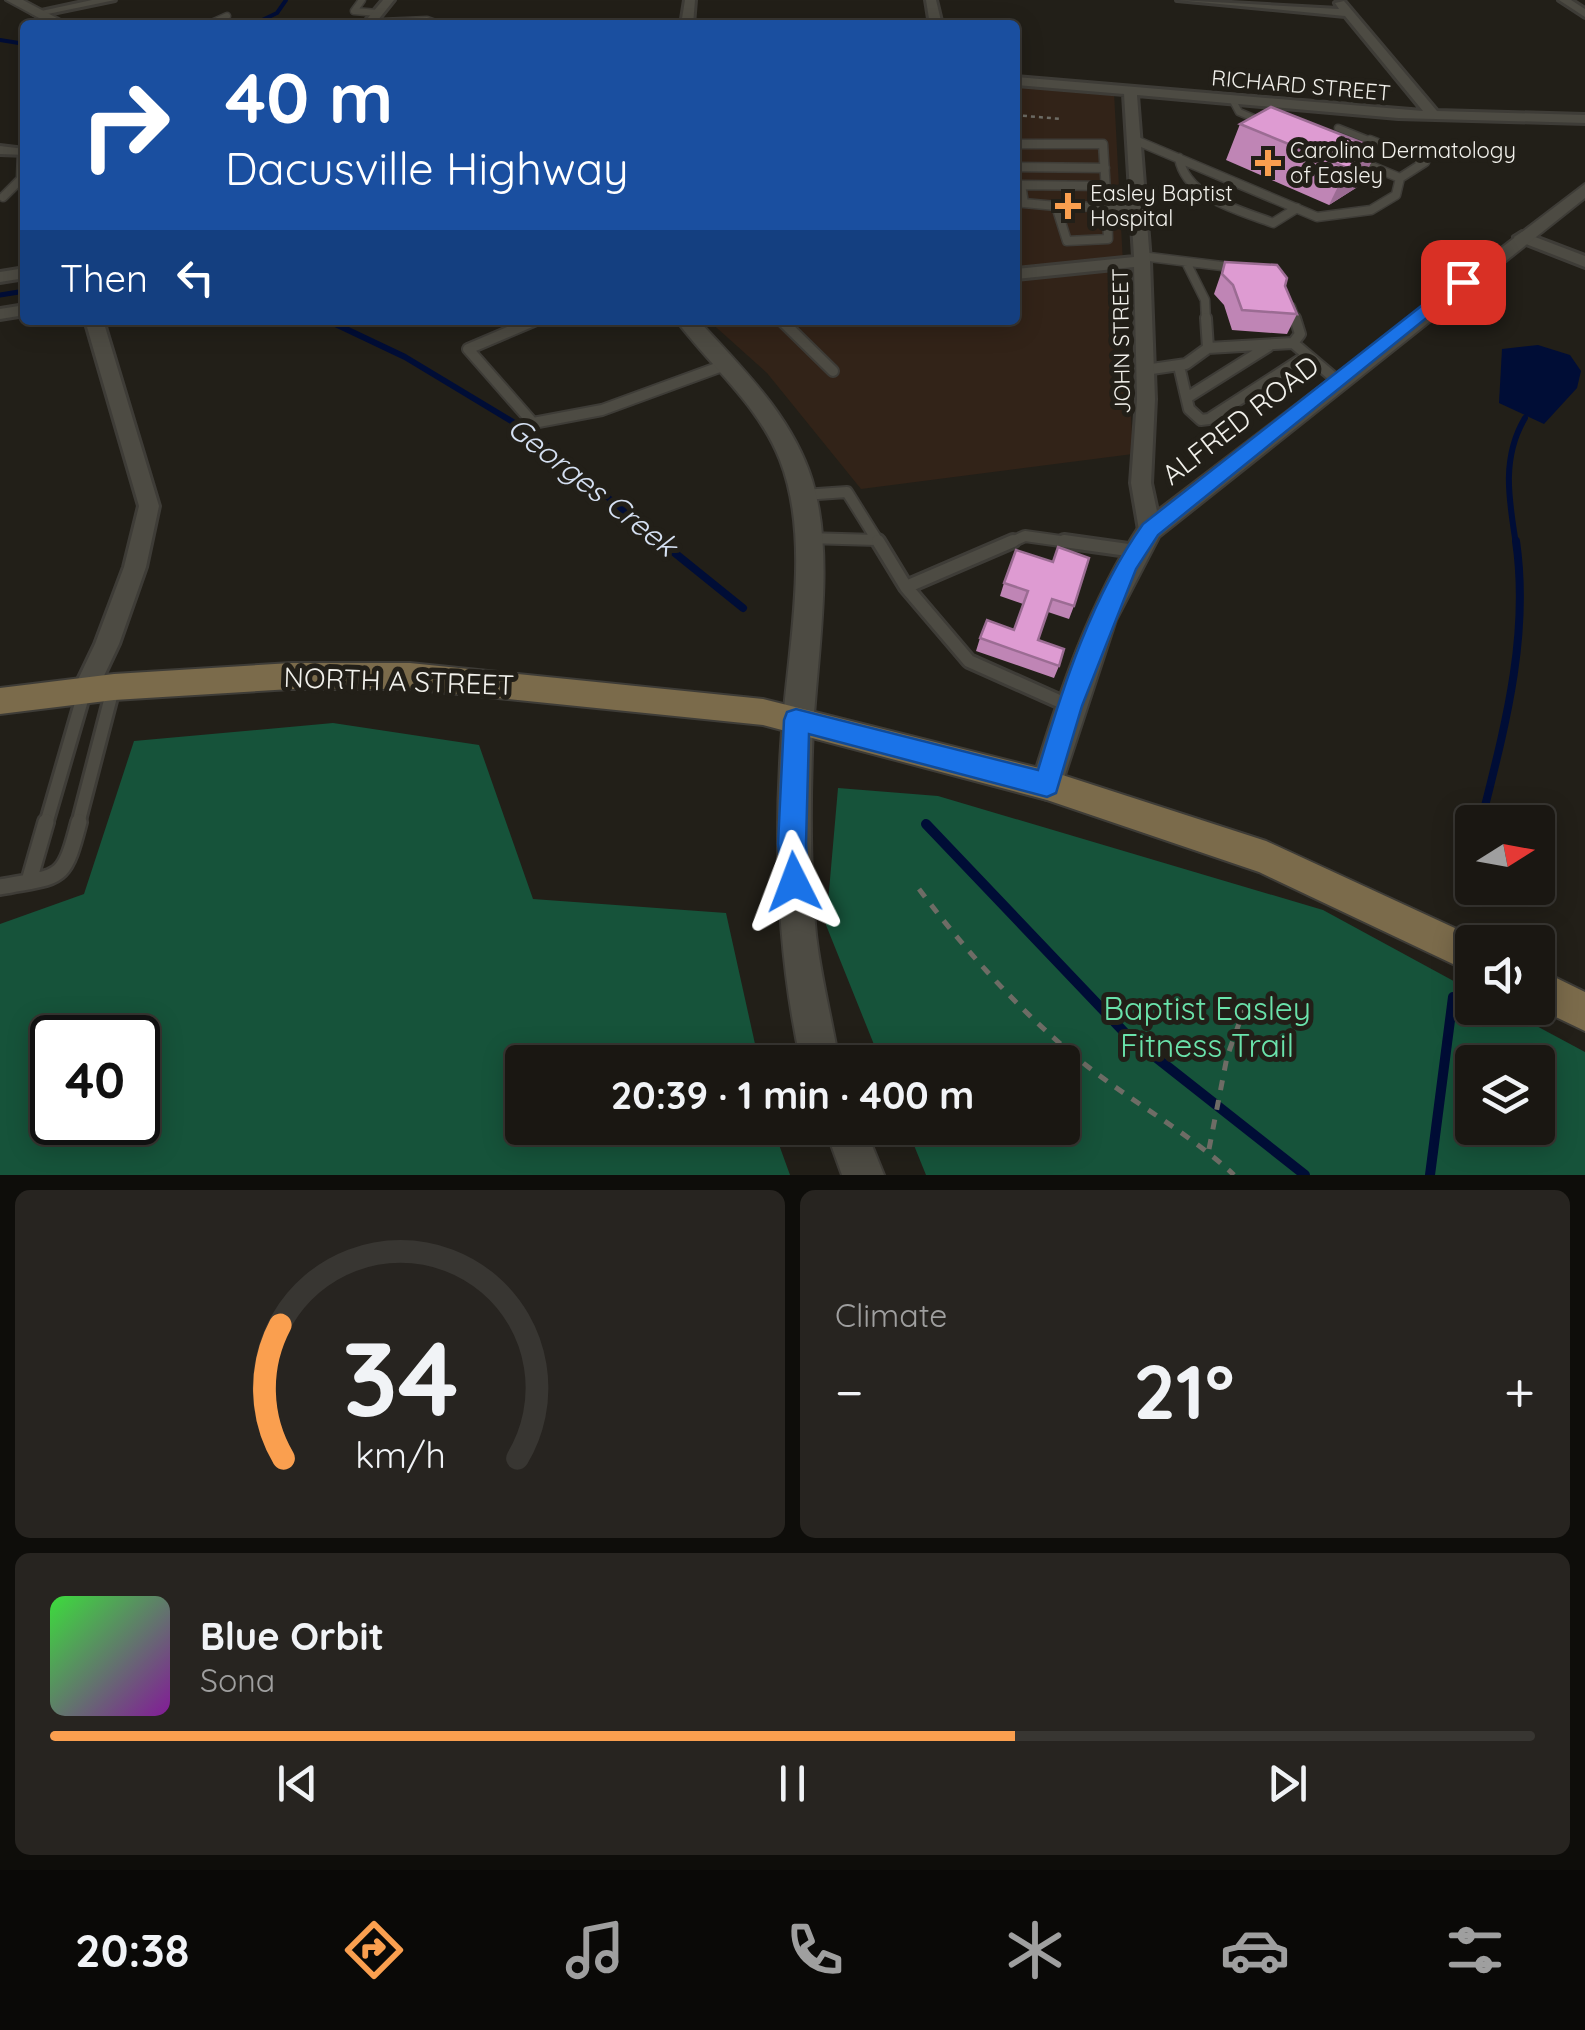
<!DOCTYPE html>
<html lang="en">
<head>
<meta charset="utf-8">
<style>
  :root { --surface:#1a1712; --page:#272420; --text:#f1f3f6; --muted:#9f9f9f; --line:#383632; --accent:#fa9f4f }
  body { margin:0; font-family:Quicksand,sans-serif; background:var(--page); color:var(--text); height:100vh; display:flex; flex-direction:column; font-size:38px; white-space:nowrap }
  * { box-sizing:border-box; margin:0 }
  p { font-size:32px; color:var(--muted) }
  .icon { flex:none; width:55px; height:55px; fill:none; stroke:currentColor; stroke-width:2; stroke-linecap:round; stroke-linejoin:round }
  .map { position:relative; height:1175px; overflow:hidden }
  .sheet { display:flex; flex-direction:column; gap:15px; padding:15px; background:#0e0d0a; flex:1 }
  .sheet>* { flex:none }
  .banner { position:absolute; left:20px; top:20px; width:1000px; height:305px; border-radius:10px; box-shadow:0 5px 25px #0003,0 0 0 2px var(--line); background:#1a4fa0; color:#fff; overflow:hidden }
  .needle { width:65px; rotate:79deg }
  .controls { position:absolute; left:1455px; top:805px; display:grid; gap:20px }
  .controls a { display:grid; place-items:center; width:100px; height:100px; border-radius:10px; background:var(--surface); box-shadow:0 5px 25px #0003,0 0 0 2px var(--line); font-size:50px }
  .speed { position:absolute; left:30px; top:1015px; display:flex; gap:20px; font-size:50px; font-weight:700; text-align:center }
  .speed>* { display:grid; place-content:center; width:130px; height:130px; border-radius:50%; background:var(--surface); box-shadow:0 5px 25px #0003,0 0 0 2px var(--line); line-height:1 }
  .speed .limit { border:5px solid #111; border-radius:15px; background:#fff; color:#111 }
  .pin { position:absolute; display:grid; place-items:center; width:85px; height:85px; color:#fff; margin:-42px; border-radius:20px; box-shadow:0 5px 15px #0006 }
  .me { position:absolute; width:110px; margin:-55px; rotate:357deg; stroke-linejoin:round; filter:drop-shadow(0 0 8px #0008) }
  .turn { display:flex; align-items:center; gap:35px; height:210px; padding:0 40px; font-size:45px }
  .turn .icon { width:130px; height:130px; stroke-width:2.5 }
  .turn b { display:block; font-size:70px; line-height:85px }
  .then { display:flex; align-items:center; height:95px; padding:0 40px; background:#0003; gap:20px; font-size:38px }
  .big { font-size:75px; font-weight:800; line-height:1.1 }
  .sheet .tile { flex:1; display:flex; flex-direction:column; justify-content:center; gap:15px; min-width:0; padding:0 35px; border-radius:15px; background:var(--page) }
  .sheet .dial { align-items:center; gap:0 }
  .dial svg { height:260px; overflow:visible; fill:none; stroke:var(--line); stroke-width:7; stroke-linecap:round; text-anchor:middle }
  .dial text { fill:var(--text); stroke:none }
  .song { display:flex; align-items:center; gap:30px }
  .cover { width:120px; height:120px; border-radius:15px; background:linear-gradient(135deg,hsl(120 70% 55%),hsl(290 70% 35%)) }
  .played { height:10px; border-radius:5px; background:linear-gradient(90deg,var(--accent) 65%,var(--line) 65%) }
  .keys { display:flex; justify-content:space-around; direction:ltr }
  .heat { display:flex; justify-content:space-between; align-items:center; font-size:55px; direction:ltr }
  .sheet .tiles { flex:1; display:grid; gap:15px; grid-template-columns:1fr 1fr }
  .tile:last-child { grid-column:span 2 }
  .trip { position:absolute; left:505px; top:1045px; width:575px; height:100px; border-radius:10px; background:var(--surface); box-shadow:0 5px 25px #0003,0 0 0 2px var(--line); font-weight:800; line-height:100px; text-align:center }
  .tab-bar { display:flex; height:160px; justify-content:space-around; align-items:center; background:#0a0907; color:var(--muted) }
  .tab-bar .icon { width:70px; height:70px }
  .tab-bar .selected { color:var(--accent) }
  .tab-bar b { font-size:45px; color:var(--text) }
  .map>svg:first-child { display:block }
  .medical { fill:#322318 }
  .green { fill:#16533a; fill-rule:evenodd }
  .water { fill:#000d36 }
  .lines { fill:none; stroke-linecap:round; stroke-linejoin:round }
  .stream-far4 { stroke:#000d36; stroke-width:4 }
  .stream-far3 { stroke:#000d36; stroke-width:5 }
  .stream-far2 { stroke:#000d36; stroke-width:6 }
  .stream-far1 { stroke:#000d36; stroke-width:8 }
  .stream { stroke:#000d36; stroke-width:10 }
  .service-far4-casing { stroke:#3e3c37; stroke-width:9 }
  .service-far3-casing { stroke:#3e3c37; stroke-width:11 }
  .service-far2-casing { stroke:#3e3c37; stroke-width:14 }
  .service-far1-casing { stroke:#3e3c37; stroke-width:18 }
  .service-casing { stroke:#3e3c37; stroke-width:20 }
  .minor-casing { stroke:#3e3c37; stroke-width:6 }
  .tertiary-casing { stroke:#3e3c37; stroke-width:4 }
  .secondary-casing { stroke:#3e3c37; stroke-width:4 }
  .path-far1 { stroke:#6e6c65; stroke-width:2.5; stroke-dasharray:4 4; stroke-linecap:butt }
  .path { stroke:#6e6c65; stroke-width:5; stroke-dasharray:10 10; stroke-linecap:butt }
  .service-far4 { stroke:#4d4b43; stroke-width:6 }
  .service-far3 { stroke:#4d4b43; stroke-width:8 }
  .service-far2 { stroke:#4d4b43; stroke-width:10 }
  .service-far1 { stroke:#4d4b43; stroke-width:12 }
  .service { stroke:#4d4b43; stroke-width:15 }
  .minor { fill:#4d4b43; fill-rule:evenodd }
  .tertiary { fill:#4d4b43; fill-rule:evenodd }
  .secondary { fill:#7b6b4b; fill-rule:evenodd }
  .wall { fill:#bf85b5 }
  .shaded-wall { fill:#9b6c93 }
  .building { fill:#de9bd2; stroke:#9b6c93; stroke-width:2.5 }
  .route { fill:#1a73e8; stroke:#114b97; stroke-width:2.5 }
  .poi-dot { fill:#fa9f4f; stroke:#221f18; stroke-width:4 }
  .labels { text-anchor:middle; stroke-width:10; stroke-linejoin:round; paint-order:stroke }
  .far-street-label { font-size:22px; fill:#f1f0eb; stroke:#221f18 }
  .far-poi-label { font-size:22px; fill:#f1f0eb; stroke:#221f18; text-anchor:start }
  .street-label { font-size:28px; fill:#f1f0eb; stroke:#221f18 }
  .water-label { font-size:30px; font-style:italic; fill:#d5e0f2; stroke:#221f18 }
  .near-park-label { font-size:32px; fill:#6ae3ab; stroke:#221f18 }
</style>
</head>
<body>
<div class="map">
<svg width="1585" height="1175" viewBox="0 0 1585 1175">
  <rect width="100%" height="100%" fill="#221f18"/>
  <path class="medical" d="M1015 85 1114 92 1133 454 861 489 767 373 708 320H1015Z"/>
  <path class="green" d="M333 723 479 745 533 899 726 913 759 1062H522V1128H773L790 1175H0V924L84 894 134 741ZM52 1038H138V1122H52Z
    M838 788 938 796 1323 910 1472 991V1008H1503L1585 1052V1175H926L907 1128H1062V1062H881L826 925ZM1472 1062H1538V1128H1472Z"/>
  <path class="water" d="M1538 345 1570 355 1581 371 1577 388 1544 424 1499 403 1502 349Z"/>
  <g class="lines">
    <path class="stream-far4" d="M252 25 277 13 286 0
      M0 40 25 44"/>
    <path class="stream-far3" d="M0 295 25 291"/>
    <path class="stream-far2" d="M327 320 405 357 533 434 663 544
      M1516 544C1509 500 1501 458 1525 418"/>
    <path class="stream-far1" d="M660 541 743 608
      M1481 822C1504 730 1530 637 1516 541"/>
    <path class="stream" d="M926 824 1125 1033 1305 1175
      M1462 897 1472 856
      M1430 1175 1453 997"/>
    <defs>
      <path id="service-far4" d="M362 0 354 11 378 13
        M382 22 427 20 441 25
        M207 25 227 16
        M329 25 379 22
        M1232 99 1239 112 1263 122
        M1338 128 1376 143
        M1134 140 1141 143"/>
      <path id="service-far3" d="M1135 140 1317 217 1371 210 1396 195 1400 178 1359 161
        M1370 140 1425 162 1400 178
        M1015 144H1103L1107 207
        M1179 158C1186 198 1240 210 1273 223L1297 208
        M1015 167 1105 168
        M3 197 21 179 22 152
        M1056 206 1107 207 1108 239 1067 241Z
        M1056 206 1024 203 1021 185 1106 186
        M1107 207H1138
        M1141 256 1238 268
        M1187 264 1205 300 1206 321
        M1291 307 1296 321"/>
      <path id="service-far2" d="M1206 318 1208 348
        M536 320 468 349 533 423 602 410 725 365
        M781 320 833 371
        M1293 343 1300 334 1295 318
        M1293 343 1338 381
        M1179 366 1189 409 1201 420 1209 419 1305 357
        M1145 370 1186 364 1208 348 1293 343
        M1188 397 1269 346
        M803 495 847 492 877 540
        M807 538 877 540 879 544
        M1007 544 1025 536 1082 544"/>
      <path id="service-far1" d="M878 541 906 587 1013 541
        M1064 541 1135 551
        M906 587 969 661 1070 706
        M46 824 84 693
        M78 824 113 689"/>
      <path id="service" d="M29 881 46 822
        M0 887C61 875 63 884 79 822"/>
      <path id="minor" d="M92 0H115L38 16 32 13Z
        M383 0H394L374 25H362Z
        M685 0H695L693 25H681Z
        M926 0H936L942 25H930Z
        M1177 0 1339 9 1335 3 1344 1 1437 111 1585 115V123L1398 118 1137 95 1150 261 1155 399 1151 483 1161 530 1150 538 1139 530 1131 483 1137 399 1134 267 1015 279V269L1134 257 1124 94 1015 85V77L1423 111 1345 16Z
        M1559 0H1571L1585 9V17Z
        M0 146 25 149V155L0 154Z
        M1522 232 1585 256V267L1516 240 1514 237Z
        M25 268V278L0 282V272Z
        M25 305V315L0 319V309Z
        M85 320H103L159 506 146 567 119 644 94 697 85 701 76 697 73 690 95 644 124 567 139 506Z"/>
      <path id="tertiary" d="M6 0H23L70 25H52Z
        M1585 184V198L1159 537 1116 620 1058 796 1047 800 1036 796 1031 785C1059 693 1088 604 1141 523Z
        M676 320H698C742 368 792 416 812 480 837 562 814 668 812 753 810 814 810 875 816 935 821 978 832 1020 839 1062H801C778 958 774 853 781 746 786 657 813 544 780 460 758 404 711 367 676 320Z
        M825 1128H865L884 1175H842Z"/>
      <path id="secondary" d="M291 663H410L763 699 1047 770 1266 841 1485 942H1472V973L1259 872 1047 800 763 725 410 689H291L114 700 0 714V688L114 674Z
        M1538 969 1585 992V1031L1537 1008Z"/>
    </defs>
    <use href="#service-far4" class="service-far4-casing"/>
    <use href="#service-far3" class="service-far3-casing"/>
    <use href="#service-far2" class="service-far2-casing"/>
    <use href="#service-far1" class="service-far1-casing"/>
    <use href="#service" class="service-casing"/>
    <use href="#minor" class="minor-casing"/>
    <use href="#tertiary" class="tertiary-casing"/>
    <use href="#secondary" class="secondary-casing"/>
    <path class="path-far1" d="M1015 115 1061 119"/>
    <path class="path" d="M919 889C968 954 1023 1015 1087 1066 1135 1104 1189 1133 1234 1175
      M1209 1149 1227 1057 1246 1004"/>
    <use href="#service-far4" class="service-far4"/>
    <use href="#service-far3" class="service-far3"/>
    <use href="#service-far2" class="service-far2"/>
    <use href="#service-far1" class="service-far1"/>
    <use href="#service" class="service"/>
    <use href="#minor" class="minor"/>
    <use href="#tertiary" class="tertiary"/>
    <use href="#secondary" class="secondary"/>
  </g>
  <path class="wall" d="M1240 124 1378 149 1359 186 1329 205 1226 160Z
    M1225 262 1285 286 1297 314 1287 334 1232 330 1224 305 1214 294Z
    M1004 583 1074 606 1069 619 1048 612 1038 640 1059 666 1054 678 976 651 980 638 1014 630 1023 604 1000 596Z"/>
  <path class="shaded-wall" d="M1378 149 1359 186 1329 205 1347 168Z"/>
  <path class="building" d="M1271 107 1378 149 1347 168 1240 124Z
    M1225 262 1277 265 1287 278 1285 286 1297 314 1242 310 1233 285 1222 274Z
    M1058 547 1089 558 1074 606 1052 599 1038 640 1064 649 1059 666 980 638 987 620 1014 630 1028 591 1004 583 1016 550 1053 562Z"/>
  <path class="route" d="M1457 278 1471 282 1158 535 1136 569 1082 706 1056 793 1047 797 809 734 806 844 809 882 805 892 794 896 784 892 778 844 784 720 787 712 796 709 1038 770C1063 686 1092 596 1143 524Z"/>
  <g class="poi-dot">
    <path d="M1263 148h10v10h10v10h-10v10h-10v-10h-10v-10h10z"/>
    <path d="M1063 191h10v10h10v10h-10v10h-10v-10h-10v-10h10z"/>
  </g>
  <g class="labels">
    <g class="far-street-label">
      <text transform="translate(1301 85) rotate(5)" y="8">RICHARD STREET</text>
      <text transform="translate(1121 341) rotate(-91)" y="8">JOHN STREET</text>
    </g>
    <g class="far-poi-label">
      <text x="1290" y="158">Carolina Dermatology<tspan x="1290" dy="25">of Easley</tspan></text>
      <text x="1090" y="201">Easley Baptist<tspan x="1090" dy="25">Hospital</tspan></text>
    </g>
    <g class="street-label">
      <text transform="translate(1240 420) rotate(-38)" y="10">ALFRED ROAD</text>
      <text transform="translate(399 681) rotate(2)" y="10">NORTH A STREET</text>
    </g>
    <g class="water-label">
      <text transform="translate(592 487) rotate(38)" y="10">Georges Creek</text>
    </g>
    <g class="near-park-label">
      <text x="1207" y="1020">Baptist Easley<tspan x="1207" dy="37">Fitness Trail</tspan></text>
    </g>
  </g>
</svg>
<div class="controls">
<a><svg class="needle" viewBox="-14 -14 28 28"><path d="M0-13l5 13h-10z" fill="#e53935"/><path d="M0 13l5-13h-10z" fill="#9f9f9f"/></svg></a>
<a><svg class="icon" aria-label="sound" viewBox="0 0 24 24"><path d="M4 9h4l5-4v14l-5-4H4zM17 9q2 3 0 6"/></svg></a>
<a><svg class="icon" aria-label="layers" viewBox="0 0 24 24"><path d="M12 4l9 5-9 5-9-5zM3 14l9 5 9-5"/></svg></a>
</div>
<div class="speed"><div class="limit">40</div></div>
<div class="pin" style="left:1463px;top:282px;background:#d93025"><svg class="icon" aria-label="arrive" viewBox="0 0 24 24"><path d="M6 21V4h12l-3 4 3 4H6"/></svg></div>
<svg class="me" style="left:794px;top:882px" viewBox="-20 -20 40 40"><path d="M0-17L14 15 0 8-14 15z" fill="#1a73e8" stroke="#fff" stroke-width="4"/></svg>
<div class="trip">20:39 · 1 min · 400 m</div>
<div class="banner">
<div class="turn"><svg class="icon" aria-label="right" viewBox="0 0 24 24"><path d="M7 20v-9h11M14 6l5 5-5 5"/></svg><div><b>40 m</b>Dacusville Highway</div></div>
<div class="then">Then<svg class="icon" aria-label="left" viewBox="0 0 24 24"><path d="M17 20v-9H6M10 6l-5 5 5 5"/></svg></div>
</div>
</div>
<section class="sheet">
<div class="tiles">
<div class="tile dial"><svg viewBox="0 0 100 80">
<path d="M14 69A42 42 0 1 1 86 69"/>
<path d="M14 69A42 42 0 0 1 13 28" stroke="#fa9f4f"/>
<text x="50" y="56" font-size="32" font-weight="700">34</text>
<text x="50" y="72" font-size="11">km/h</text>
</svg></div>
<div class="tile"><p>Climate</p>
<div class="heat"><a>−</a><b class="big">21°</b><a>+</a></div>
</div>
<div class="tile">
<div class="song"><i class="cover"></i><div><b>Blue Orbit</b><p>Sona</p></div></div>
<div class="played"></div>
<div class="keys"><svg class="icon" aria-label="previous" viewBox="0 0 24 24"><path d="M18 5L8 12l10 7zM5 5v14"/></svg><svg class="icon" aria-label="pause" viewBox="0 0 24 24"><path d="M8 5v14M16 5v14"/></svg><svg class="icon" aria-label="next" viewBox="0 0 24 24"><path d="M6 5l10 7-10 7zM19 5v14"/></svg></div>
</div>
</div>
</section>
<nav class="tab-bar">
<b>20:38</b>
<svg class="icon selected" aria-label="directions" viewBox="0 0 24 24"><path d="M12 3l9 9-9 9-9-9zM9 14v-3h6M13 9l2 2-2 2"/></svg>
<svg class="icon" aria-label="music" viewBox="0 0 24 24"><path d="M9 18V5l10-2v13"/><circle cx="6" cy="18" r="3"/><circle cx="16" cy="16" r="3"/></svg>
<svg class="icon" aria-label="phone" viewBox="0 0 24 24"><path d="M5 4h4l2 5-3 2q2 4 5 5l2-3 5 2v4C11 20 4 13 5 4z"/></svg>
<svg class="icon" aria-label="climate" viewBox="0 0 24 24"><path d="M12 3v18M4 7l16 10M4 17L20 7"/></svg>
<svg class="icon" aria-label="car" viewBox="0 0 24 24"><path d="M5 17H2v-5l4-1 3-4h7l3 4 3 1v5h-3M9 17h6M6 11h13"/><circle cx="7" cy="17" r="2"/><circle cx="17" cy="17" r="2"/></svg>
<svg class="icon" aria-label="filters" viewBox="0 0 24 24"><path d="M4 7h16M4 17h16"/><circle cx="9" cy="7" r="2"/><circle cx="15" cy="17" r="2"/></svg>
</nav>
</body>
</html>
